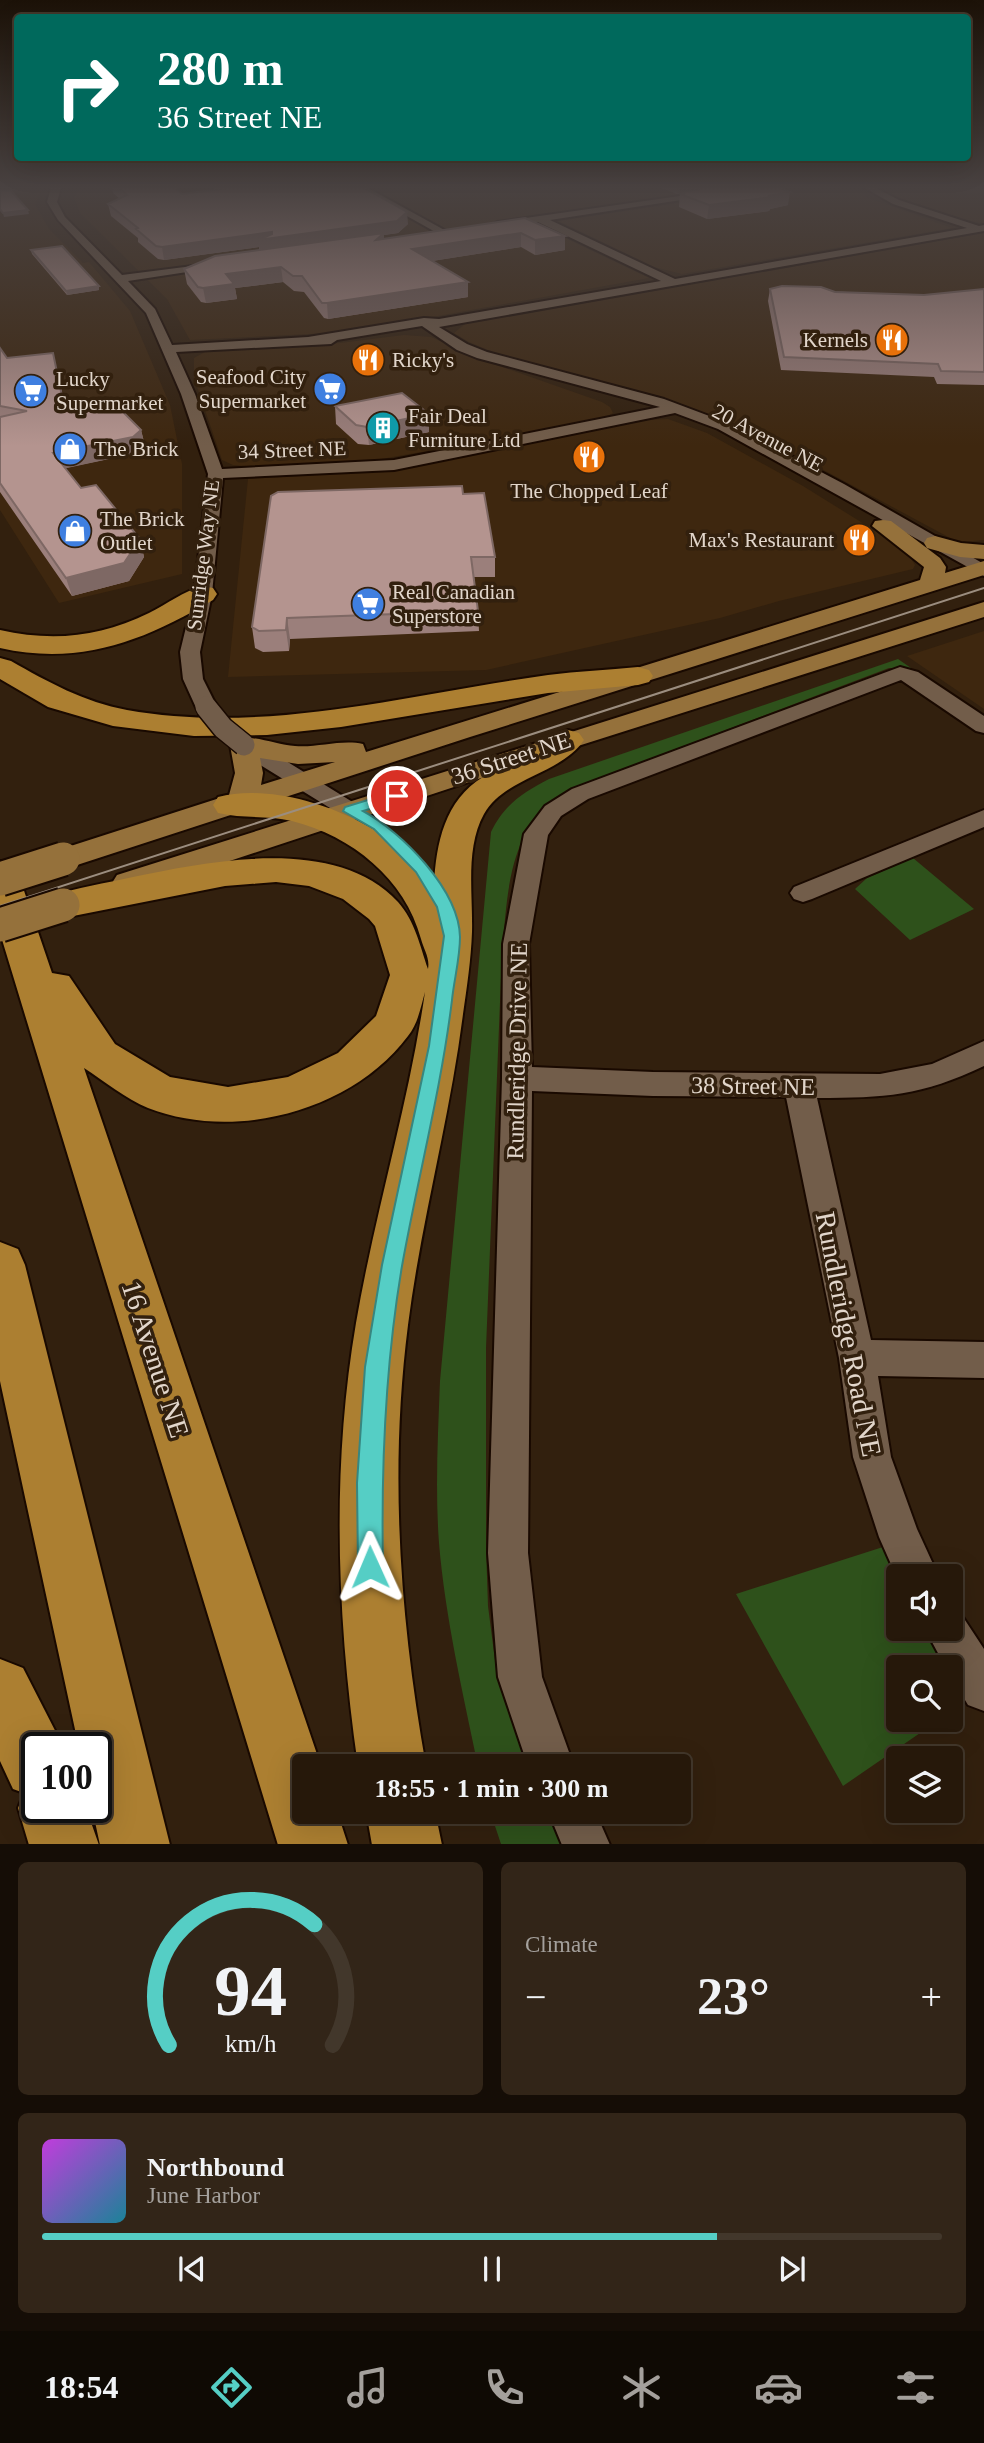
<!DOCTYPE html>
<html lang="en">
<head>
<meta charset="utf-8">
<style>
  :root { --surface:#26180a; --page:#322518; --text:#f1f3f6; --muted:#a4a09c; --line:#42372b; --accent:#55cec5 }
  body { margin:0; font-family:"Times New Roman",serif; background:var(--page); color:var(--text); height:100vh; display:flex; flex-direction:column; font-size:26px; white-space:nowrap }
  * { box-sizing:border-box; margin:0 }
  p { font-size:23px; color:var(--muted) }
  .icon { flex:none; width:38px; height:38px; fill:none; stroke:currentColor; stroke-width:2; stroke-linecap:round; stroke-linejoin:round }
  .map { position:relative; height:1844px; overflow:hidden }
  .panel { display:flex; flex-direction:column; gap:18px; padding:18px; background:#150d06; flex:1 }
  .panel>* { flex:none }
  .hud { position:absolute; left:14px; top:14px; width:957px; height:147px; border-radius:7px; box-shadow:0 7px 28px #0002,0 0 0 2px var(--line); background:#00695c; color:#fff; overflow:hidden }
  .fabs { position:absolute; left:886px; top:1564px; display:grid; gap:14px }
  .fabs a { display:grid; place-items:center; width:77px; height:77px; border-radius:7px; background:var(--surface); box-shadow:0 7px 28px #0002,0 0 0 2px var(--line); font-size:35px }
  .speed { position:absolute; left:21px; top:1732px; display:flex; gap:14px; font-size:35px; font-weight:700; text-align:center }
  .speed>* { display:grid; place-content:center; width:91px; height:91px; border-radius:50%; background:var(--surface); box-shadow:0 7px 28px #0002,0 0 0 2px var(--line); line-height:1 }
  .speed .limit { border:4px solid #111; border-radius:10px; background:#fff; color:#111 }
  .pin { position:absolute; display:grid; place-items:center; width:60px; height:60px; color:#fff; margin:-30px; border:4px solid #fff; border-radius:50%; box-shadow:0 2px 7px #0007 }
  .me { position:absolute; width:77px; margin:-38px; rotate:359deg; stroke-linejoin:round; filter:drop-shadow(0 0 5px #0008) }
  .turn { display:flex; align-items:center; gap:24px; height:147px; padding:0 28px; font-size:32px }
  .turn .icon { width:91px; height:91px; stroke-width:2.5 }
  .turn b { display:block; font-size:49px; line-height:60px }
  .big { font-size:52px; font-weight:600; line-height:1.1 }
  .panel .tile { flex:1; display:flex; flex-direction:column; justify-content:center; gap:10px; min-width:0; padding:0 24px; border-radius:10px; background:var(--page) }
  .panel .dial { align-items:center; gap:0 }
  .dial svg { height:182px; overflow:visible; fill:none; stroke:var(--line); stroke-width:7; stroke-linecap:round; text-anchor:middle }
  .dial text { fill:var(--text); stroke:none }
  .song { display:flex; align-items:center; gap:21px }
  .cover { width:84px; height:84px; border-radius:10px; background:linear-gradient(135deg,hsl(290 70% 55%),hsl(190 70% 35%)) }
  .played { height:7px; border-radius:4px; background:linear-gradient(90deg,var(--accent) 75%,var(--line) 75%) }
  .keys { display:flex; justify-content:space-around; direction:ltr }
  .heat { display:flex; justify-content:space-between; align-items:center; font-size:38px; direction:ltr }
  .panel .tiles { flex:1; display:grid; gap:18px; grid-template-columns:1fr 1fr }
  .tile:last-child { grid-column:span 2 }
  .trip { position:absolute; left:292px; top:1754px; width:399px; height:70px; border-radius:7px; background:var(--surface); box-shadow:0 7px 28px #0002,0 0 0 2px var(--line); font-weight:600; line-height:70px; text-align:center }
  .dock { display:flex; height:112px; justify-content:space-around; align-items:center; background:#0f0a04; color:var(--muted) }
  .dock .icon { width:49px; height:49px }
  .dock .current { color:var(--accent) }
  .dock b { font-size:32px; color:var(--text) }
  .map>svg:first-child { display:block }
  .built { fill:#3e270f }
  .green { fill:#2e511b }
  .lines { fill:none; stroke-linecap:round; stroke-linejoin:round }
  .minor-casing { stroke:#190900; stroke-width:4 }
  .major-casing { stroke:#190900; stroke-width:4 }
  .highway-casing { stroke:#190900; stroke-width:4 }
  .minor { fill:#725d4a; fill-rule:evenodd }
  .major { fill:#95713b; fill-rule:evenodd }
  .highway { fill:#ac7f31; fill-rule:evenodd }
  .tram { stroke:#9b8d7f; stroke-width:2 }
  .minor-bridge-casing { stroke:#190900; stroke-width:24; stroke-linecap:butt }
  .major-bridge-casing { stroke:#190900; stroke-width:37; stroke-linecap:butt }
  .minor-bridge { stroke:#725d4a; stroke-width:21 }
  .major-bridge { stroke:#95713b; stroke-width:33 }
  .wall { fill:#9b7f7b }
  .shaded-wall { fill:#7e6864 }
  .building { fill:#b4948f; stroke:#7e6864; stroke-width:2 }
  .route { fill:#55cec5; stroke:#378680; stroke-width:2 }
  .labels { text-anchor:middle; stroke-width:7; stroke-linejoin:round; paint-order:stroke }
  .far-poi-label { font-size:21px; fill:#e2d6cb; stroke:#32200e; text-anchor:start }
  .far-street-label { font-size:21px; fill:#e2d6cb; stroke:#32200e }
  .street-label { font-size:24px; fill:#e2d6cb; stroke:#32200e }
  .near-street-label { font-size:28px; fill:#e2d6cb; stroke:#32200e }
</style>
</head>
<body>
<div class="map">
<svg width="984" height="1845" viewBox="0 0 984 1845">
  <rect width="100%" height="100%" fill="#32200e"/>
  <path class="built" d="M0 188H42L35 204 49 229 83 263 89 262 130 311 170 405 182 464V574L59 603 0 510Z
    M78 188H736L523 218 649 278 349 332 190 340 167 299 80 213 74 198Z
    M782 188H855L868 198 952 228 682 274 654 267 559 221Z
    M879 188H984V223L966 220 899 199Z
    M984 233V540L962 542 952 539 764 438 717 418 669 401 502 356 469 342 454 333 465 324Z
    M404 335 431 337 485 361 602 402 610 407 613 413 597 421 370 461 246 466 233 465 222 460 194 378V358L205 352 220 350 340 343Z
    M668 419 707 433 803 486 906 550 915 565 913 569 779 601 720 618 486 670 228 677 248 479 378 471 647 420Z
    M984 631V709L907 656Z"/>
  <path class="green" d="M898 659 911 668H889L570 789C508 823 508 890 502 953L486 1348V1547L488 1606 497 1676 530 1766H478C463 1694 445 1616 439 1543 435 1489 438 1434 440 1381L491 832C504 805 522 793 549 779Z
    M913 858 974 909 910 940 855 889 867 878Z
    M883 1547 898 1582V1629H923L946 1668H898V1720H939L843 1786 736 1594Z
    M490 1811H551L566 1844H501Z"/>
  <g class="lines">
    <defs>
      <path id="minor" d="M51 188H61L57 202 65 217 122 275 224 262 225 264 220 267 128 281 155 309 172 345 308 337 424 318 439 319 661 281 538 222 493 227 492 225 497 222 736 188H760L550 220 675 279 967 228 893 204 865 188H876L899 200 979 226 984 225V231L439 327 467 344 487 352 664 399 728 423 844 484 984 564V576L718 429 675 413 394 470 223 478 212 594 200 652 203 679 217 707 214 712H198L183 679 180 652 194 594 208 474 181 394 146 313 58 220 47 202ZM422 326 457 350 477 358 660 407 394 460 222 469 195 394 176 352 331 344 337 340Z
        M357 188H368L448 232 439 234Z
        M900 667 918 672 984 716V733L976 731 901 680 588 799 561 816 548 835 529 944 532 1067 653 1072 880 1074 932 1064 984 1041V1066C921 1096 885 1098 817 1098L871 1340 984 1342V1378L878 1376 891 1457 917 1529 939 1577H898V1580L879 1537 853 1457 839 1358 786 1097 653 1096 532 1091 528 1553 542 1677 574 1766H528L498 1677 488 1553 502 1078 503 944 524 834 545 806 572 789Z
        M244 738 252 740 359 806 363 811 359 816 351 819 343 816 236 750 233 745 236 740Z
        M984 810V827L812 899 803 902 794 899 790 893 794 887Z
        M950 1609 961 1614 984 1649V1711L968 1705 950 1675V1668H946L925 1629H950Z
        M548 1811H595L610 1845H562Z"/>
      <path id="major" d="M883 520 891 521 940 558 946 567 945 573 984 561V575L470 737 74 866 63 869 52 866 47 859 52 852 229 795 235 773 230 745 234 739C253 734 276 745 295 746 317 748 342 739 363 744L366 752 920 580 924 567 872 526 875 521ZM260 758 298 764 335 762 261 785 263 773Z
        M935 536 961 543 984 545V559L960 557 927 548 924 543 927 538Z
        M984 602V617L578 746 139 891 128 894 117 891 112 883 117 875Z"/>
      <path id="highway" d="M203 586 213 588 217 594 213 600C144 641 80 666 0 648V630C53 642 100 637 149 613 167 604 184 591 203 586Z
        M0 658 11 661C48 682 84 702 127 710 267 735 410 694 548 675 578 671 608 670 638 667L649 670 653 676 649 682 638 685 548 693 341 727 267 735 194 736 113 726 48 707 0 679Z
        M568 730 579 733 584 740C560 775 505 777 484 814 465 848 473 894 472 932 471 959 467 987 463 1014 450 1118 421 1221 408 1325 389 1473 400 1620 426 1766H358C337 1619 331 1470 356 1323 375 1212 409 1103 425 992 421 1006 418 1024 408 1036 352 1111 235 1142 148 1108 126 1099 104 1081 84 1068L321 1766H304V1811H337L348 1845H278L0 933V861L13 864 18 873 52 973 69 976 115 1044 170 1077 228 1087 288 1077 338 1053 376 1016 390 975 375 926 369 919 343 899 309 886 276 882 225 886 63 918 50 914 44 905 50 896C77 888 105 883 133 877 211 861 336 835 398 902 415 921 420 946 428 969 430 958 424 950 421 939 405 879 352 836 292 821 268 815 242 819 218 813L213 805 218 797C286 779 398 825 434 885 436 843 445 800 483 777 497 768 512 763 527 755 541 746 552 734 568 730Z
        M0 1242 18 1249 25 1265 170 1845H100L92 1808H96V1748H79L0 1381Z
        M0 1659 23 1668 64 1748H37V1808H86L99 1845H29L18 1808 24 1793 13 1789 0 1761Z
        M366 1811H435L442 1845H372Z"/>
    </defs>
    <use href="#minor" class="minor-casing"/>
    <use href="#major" class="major-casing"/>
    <use href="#highway" class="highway-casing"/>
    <use href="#minor" class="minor"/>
    <use href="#major" class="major"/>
    <use href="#highway" class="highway"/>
    <path class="tram" d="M0 906 984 588"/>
    <defs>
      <path id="minor-bridge" d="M206 707 223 728 244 745"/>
      <path id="major-bridge" d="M0 879 63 859
        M0 925 63 905"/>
    </defs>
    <use href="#minor-bridge" class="minor-bridge-casing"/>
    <use href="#major-bridge" class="major-bridge-casing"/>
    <use href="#minor-bridge" class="minor-bridge"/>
    <use href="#major-bridge" class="major-bridge"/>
  </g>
  <path class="wall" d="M112 188H175L182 194 216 190 214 188H364L408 224 398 233 384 235V239L525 218 565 250 535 255 521 247 432 261 468 297 328 319 324 318 304 292 294 291 283 282 235 288 237 299 206 303 201 302 187 284 184 269 259 250V247L164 260 158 259 138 242V238L111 216 108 204 120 199 113 193Z
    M662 188H780L788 205 770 209 769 211 707 219 679 207 680 193 677 194Z
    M31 250 99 290 67 295 32 254Z
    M770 289 924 295 984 289V385L937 384 934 377 781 370 768 301Z
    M0 348 7 358 57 368 65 406 141 430 145 446 137 453 65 468 81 488 140 539 144 557 129 581 72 596 0 492Z
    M335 406 429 432 369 445 358 444 336 424Z
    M463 494 495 557V577H474L478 611 479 631 290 639 289 651 263 652 255 648 252 627Z"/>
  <path class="shaded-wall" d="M677 188H696V191L680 192V193L677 194Z
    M790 192 788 205 770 209 769 211 707 219 709 205Z
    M28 210 29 214 4 217 3 213Z
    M407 212 408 224 398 233 384 235V247L260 253 259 247 164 260 162 247Z
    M521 233V247L413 264 412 249Z
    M565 236V250L535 255V240Z
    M281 267 283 282 235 288 237 299 206 303 203 288 226 274Z
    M468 282V297L328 319 327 303Z
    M99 286V290L67 295 66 291Z
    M429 414V432L369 445 367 427Z
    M141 430 145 446 137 453 58 470 53 453Z
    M140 539 144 557 129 581 72 596 66 578Z
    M287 618 290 639 289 651 286 630Z"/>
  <path class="building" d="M119 188H175L182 194 229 188H364L407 212 397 221 258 240 272 234V232L162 247 156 246 136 229 138 228 108 204 127 195Z
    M697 188H780L790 192 768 196 771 197 709 205 680 194H685L680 192 700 189Z
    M0 190 11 191 28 210 3 213 0 209Z
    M525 218 565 236 535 240 521 233 412 249 468 282 327 303H322L302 276H293L281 267 226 274 234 284 203 288 198 287 184 269 215 256 384 233 376 240Z
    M62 246 99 286 66 291 31 250Z
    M782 286 821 287 835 292 924 295 984 289V372L941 371 938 364 784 357 770 289Z
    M0 348 7 358 53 353 64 406 111 400 141 430 133 437 53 453 81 488 96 485 140 539 124 563 66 578 0 483V417L27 411 0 406Z
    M402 393 429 414 367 427 356 425 335 406Z
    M462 486 463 494 484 493 495 557H471L478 611 287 618 286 630 259 631 252 627 271 496 278 492Z"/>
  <linearGradient id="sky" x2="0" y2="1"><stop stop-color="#1c1208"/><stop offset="0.42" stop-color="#494241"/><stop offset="1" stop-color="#494241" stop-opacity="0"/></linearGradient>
  <rect width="984" height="446" fill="url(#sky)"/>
  <path class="route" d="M397 791 402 793V799L363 811C402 832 459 890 460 937 460 958 454 980 452 1000 441 1090 418 1177 402 1266 385 1366 381 1465 383 1567L379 1576 370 1579 361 1576 358 1567 357 1483 365 1367 382 1265 429 1046 444 936 437 907 416 872 374 829 343 811 345 807Z"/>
  <defs>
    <symbol id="restaurant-disc" viewBox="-11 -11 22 22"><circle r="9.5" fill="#e8710a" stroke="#32200e"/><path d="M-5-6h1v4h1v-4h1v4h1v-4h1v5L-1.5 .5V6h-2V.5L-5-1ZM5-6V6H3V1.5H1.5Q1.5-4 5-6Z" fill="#fff"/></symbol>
    <symbol id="supermarket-disc" viewBox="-11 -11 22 22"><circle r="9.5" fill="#3f7fe0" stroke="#32200e"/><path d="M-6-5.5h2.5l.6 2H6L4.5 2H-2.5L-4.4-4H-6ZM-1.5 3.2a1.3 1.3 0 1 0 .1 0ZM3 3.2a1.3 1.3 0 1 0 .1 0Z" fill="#fff"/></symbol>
    <symbol id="building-disc" viewBox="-11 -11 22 22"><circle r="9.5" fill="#0f9aa8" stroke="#32200e"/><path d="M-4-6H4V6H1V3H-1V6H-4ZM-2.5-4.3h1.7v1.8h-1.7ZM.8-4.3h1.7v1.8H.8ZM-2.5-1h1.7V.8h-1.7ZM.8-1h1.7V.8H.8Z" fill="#fff"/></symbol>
    <symbol id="shop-disc" viewBox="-11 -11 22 22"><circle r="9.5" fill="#3f7fe0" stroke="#32200e"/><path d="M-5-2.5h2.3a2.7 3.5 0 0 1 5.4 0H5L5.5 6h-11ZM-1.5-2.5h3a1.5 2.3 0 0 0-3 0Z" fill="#fff"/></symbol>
  </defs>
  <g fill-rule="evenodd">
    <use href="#restaurant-disc" x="873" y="321" width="38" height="38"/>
    <use href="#restaurant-disc" x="349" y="341" width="38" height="38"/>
    <use href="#supermarket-disc" x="311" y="370" width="38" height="38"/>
    <use href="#supermarket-disc" x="12" y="372" width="38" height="38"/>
    <use href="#building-disc" x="364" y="409" width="38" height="38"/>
    <use href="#shop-disc" x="51" y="430" width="38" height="38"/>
    <use href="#restaurant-disc" x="570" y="438" width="38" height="38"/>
    <use href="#shop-disc" x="56" y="512" width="38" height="38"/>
    <use href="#restaurant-disc" x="840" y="521" width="38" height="38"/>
    <use href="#supermarket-disc" x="349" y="585" width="38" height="38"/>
  </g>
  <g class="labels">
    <g class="far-poi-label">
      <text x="868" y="347" text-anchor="end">Kernels</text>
      <text x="392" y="367">Ricky's</text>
      <text x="306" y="384" text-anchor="end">Seafood City<tspan x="306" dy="24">Supermarket</tspan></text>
      <text x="56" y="386">Lucky<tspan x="56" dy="24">Supermarket</tspan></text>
      <text x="408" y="423">Fair Deal<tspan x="408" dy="24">Furniture Ltd</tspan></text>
      <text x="94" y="456">The Brick</text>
      <text x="589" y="498" text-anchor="middle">The Chopped Leaf</text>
      <text x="100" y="526">The Brick<tspan x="100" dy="24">Outlet</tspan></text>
      <text x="834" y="547" text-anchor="end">Max's Restaurant</text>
      <text x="392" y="599">Real Canadian<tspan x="392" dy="24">Superstore</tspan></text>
    </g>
    <g class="far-street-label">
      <text transform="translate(768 438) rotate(28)" y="7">20 Avenue NE</text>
      <text transform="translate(292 450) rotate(-2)" y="7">34 Street NE</text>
      <text transform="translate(203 555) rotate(-83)" y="7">Sunridge Way NE</text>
    </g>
    <g class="street-label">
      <text transform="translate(511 758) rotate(-18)" y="8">36 Street NE</text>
      <text transform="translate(517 1051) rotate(-89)" y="8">Rundleridge Drive NE</text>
      <text transform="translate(753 1086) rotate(1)" y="8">38 Street NE</text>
    </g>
    <g class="near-street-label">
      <text transform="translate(849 1334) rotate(79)" y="10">Rundleridge Road NE</text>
      <text transform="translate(156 1359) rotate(72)" y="10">16 Avenue NE</text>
    </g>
  </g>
</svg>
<div class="fabs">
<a><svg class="icon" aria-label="sound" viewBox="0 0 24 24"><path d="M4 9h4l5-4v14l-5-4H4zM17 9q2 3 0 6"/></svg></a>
<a><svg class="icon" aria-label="search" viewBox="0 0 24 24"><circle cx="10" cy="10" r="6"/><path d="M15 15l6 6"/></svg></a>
<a><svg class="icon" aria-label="layers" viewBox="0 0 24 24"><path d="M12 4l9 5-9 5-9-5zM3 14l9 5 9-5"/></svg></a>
</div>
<div class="speed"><div class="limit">100</div></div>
<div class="pin" style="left:397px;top:796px;background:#d93025"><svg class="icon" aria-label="arrive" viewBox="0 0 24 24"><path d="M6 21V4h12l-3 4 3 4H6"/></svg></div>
<svg class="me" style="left:370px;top:1567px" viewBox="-20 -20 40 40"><path d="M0-17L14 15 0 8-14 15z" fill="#55cec5" stroke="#fff" stroke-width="4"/></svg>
<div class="trip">18:55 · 1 min · 300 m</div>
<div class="hud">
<div class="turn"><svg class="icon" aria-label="right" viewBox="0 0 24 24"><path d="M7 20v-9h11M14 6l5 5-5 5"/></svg><div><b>280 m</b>36 Street NE</div></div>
</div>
</div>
<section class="panel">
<div class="tiles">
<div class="tile dial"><svg viewBox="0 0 100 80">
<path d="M14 69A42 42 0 1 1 86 69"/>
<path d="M14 69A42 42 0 0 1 78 16" stroke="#55cec5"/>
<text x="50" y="56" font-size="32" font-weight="700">94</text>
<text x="50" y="72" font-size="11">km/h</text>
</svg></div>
<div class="tile"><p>Climate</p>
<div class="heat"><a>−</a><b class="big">23°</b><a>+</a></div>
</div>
<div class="tile">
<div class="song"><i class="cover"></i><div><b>Northbound</b><p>June Harbor</p></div></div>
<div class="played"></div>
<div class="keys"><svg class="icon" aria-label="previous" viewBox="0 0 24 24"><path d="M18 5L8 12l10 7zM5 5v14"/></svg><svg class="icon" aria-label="pause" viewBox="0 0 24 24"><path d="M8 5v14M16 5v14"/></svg><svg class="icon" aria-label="next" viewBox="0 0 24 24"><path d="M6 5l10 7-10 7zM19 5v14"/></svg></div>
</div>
</div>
</section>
<nav class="dock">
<b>18:54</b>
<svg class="icon current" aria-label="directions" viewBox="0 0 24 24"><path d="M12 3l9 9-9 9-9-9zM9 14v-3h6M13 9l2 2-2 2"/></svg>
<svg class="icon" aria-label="music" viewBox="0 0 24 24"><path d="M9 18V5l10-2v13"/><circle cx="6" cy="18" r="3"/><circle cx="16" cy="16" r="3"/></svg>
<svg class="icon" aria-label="phone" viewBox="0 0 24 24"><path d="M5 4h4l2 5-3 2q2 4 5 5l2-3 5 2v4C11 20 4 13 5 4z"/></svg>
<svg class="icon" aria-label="climate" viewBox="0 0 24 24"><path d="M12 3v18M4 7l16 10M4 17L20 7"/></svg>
<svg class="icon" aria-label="car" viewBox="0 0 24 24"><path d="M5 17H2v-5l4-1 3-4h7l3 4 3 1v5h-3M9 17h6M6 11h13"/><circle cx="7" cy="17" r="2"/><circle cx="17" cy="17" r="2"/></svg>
<svg class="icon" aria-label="filters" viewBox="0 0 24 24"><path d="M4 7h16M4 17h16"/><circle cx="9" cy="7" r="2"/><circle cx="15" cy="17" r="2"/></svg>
</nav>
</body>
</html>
